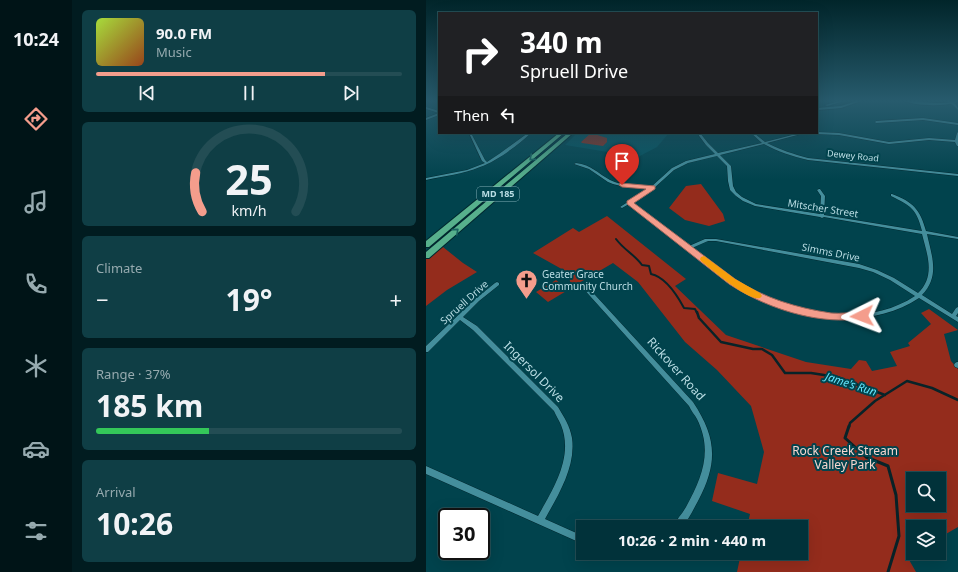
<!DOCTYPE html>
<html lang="en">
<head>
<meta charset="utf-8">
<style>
  :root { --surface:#01323a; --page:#0f3e45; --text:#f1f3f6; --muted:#96aaaf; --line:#234d54; --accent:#f49d8c }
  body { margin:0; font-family:"Noto Sans",sans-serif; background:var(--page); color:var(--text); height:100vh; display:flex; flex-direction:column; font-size:15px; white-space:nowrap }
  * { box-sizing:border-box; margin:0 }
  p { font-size:13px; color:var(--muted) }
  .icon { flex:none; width:22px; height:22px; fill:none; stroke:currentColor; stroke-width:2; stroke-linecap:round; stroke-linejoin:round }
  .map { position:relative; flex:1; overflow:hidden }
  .sheet { display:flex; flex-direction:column; gap:10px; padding:10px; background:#011c20; width:354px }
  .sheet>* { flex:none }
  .guide { position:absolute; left:12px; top:12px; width:380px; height:122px; border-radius:0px; box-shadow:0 4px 16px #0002,0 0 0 1px var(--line); background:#202124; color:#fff; overflow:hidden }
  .tools { position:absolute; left:480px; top:472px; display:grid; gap:8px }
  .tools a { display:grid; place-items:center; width:40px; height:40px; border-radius:0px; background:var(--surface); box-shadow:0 4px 16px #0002,0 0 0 1px var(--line); font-size:20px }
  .speed { position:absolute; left:12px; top:508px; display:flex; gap:8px; font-size:20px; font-weight:700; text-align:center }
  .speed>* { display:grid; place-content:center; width:52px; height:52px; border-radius:50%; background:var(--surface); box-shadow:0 4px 16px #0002,0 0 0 1px var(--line); line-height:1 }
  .speed .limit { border:2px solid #111; border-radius:6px; background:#fff; color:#111 }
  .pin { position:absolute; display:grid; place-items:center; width:34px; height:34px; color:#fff; margin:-41px -17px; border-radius:50% 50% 50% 0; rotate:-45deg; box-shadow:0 0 4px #0007 }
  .pin .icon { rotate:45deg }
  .me { position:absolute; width:44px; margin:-22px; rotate:267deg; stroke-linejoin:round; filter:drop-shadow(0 0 3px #0008) }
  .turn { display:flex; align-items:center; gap:14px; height:84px; padding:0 16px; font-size:18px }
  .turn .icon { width:52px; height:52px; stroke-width:2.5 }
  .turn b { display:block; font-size:28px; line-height:34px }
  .then { display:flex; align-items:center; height:38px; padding:0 16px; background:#0003; gap:8px; font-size:15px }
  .big { font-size:30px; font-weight:700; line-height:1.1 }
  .sheet .card { flex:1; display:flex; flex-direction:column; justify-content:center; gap:6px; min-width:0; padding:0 14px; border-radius:6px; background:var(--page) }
  .sheet .dial { align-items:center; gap:0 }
  .dial svg { height:104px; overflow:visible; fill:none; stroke:var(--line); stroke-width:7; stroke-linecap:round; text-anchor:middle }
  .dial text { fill:var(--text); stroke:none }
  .song { display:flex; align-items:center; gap:12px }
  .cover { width:48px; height:48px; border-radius:6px; background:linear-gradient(135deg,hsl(80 70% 55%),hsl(20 70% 35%)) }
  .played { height:4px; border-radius:2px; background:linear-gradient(90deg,var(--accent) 75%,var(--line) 75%) }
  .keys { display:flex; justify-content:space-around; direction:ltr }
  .heat { display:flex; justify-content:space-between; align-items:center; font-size:22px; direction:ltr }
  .charge { height:6px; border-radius:3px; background:linear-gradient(90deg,#34c759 37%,var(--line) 0) }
  .trip { position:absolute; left:150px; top:520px; width:232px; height:40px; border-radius:0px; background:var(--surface); box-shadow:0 4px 16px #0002,0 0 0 1px var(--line); font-weight:700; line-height:40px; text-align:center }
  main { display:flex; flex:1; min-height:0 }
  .menu { display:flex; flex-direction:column; width:72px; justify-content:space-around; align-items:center; background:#001417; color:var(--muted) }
  .menu .icon { width:28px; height:28px }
  .menu .current { color:var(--accent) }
  .menu b { font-size:18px; color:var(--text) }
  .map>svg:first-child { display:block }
  .built { fill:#04515d }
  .green { fill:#942c1c; fill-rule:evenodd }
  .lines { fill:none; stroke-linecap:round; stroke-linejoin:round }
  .stream-far3 { stroke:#082328; stroke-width:1 }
  .stream-far2 { stroke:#082328; stroke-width:2 }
  .stream-far1 { stroke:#082328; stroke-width:2.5 }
  .stream { stroke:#082328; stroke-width:3 }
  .minor-casing { stroke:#00272e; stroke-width:1 }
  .tertiary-casing { stroke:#00272e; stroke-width:2 }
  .primary-casing { stroke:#00272e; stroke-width:2 }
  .minor { fill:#448e9c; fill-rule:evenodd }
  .tertiary { fill:#448e9c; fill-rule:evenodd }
  .primary { fill:#57b08c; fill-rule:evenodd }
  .oneway { stroke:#1b6460 }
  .route { fill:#f49d8c; stroke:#9f665b }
  .slow { fill:#f59e0b }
  .labels { text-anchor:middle; stroke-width:4; stroke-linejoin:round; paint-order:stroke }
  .far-street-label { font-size:9px; fill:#badde4; stroke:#01434d }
  .shield { fill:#01434d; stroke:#82afb7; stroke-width:1 }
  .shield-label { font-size:9px; font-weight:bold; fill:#badde4 }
  .street-label { font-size:10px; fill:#badde4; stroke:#01434d }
  .poi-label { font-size:10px; fill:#badde4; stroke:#01434d; text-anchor:start }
  .water-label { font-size:11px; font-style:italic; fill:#66e7fe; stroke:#01434d }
  .near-street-label { font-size:12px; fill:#badde4; stroke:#01434d }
  .near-park-label { font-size:12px; fill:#f7d6cf; stroke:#01434d }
</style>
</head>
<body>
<main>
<nav class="menu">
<b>10:24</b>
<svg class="icon current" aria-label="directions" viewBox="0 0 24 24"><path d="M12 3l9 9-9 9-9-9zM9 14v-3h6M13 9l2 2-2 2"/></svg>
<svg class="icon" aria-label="music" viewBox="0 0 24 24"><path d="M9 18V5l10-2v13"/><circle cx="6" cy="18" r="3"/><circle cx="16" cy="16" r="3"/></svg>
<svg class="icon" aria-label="phone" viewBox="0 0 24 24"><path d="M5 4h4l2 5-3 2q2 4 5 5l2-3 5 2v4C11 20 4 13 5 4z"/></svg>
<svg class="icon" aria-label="climate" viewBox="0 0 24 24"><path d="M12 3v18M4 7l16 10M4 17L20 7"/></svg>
<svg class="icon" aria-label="car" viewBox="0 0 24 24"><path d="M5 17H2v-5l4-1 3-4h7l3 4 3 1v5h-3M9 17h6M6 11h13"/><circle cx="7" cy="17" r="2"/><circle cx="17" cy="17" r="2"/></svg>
<svg class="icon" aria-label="filters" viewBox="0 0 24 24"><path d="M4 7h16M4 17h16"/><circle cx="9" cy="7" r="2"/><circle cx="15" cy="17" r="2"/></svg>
</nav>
<section class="sheet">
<div class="card">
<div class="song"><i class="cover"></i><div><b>90.0 FM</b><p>Music</p></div></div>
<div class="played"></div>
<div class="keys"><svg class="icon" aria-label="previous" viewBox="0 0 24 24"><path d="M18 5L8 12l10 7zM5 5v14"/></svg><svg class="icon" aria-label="pause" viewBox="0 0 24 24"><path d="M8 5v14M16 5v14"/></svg><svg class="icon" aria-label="next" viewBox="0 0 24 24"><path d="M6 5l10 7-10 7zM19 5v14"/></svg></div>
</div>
<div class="card dial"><svg viewBox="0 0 100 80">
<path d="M14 69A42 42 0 1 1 86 69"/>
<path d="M14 69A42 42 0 0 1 9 39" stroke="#f49d8c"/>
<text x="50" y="56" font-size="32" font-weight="700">25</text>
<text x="50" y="72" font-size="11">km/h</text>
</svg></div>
<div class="card"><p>Climate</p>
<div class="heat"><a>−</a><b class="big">19°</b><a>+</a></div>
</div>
<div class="card"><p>Range · 37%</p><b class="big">185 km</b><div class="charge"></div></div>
<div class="card"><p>Arrival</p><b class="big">10:26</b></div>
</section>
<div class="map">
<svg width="532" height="572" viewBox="0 0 532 572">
  <rect width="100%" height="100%" fill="#01434d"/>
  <path class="built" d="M151 133H243L231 147 212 157 139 145Z"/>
  <path class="green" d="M165 133 181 138V142L177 146 156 143 155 142Z
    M275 184 297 214 299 221 283 226 259 220 243 208 260 186Z
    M181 216 260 279 249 286 300 335 380 362 425 369 433 360 440 361 446 371 471 366 464 352 484 346 482 343 505 324 495 313 503 309 532 330 518 334 525 361 532 369V527L513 538V527H487V553H489L482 558 490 572H311L315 553H375V527H321L324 514 286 501 292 473 331 484 338 452 325 406 291 370 259 342 212 282 187 263 146 287 141 272 107 253 147 228 153 232ZM487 479H513V505H487Z
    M17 247 37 263 51 272 21 290 0 306V256L6 251Z
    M130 280 142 290 122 302 110 292Z"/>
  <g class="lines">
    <path class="stream-far3" d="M483 100 504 103 520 102
      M391 108 407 107 429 100"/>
    <path class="stream-far2" d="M190 239C198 250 208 254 216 265L223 266 225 274C240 277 251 295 258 308L269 309 271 313"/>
    <path class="stream-far1" d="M271 312 273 318 295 342 327 349H336L346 355 359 373H385L411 377 459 395
      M423 427 424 423 449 401 481 381 506 388 532 400"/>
    <path class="stream" d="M423 426 419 438 440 457 462 466 470 495 473 536 462 572"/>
    <defs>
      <path id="minor" d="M518 100C524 100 532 103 532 110L527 105Z
        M0 107 13 111V113L0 109Z
        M13 113V115L0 120V118Z
        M497 118 532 123V125L497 120 450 123 449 122 450 121Z
        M391 132 413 133 463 142 503 138 529 140 531 133 532 132V146H531L529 142 503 140 463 144 413 135 390 134V133H391Z
        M43 133H45L59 160 61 162 73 154 102 133H105C92 145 71 161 54 167 37 174 18 176 0 180V178L41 170 59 163 56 161Z
        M271 133H274L282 143 292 153 336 143 325 133H328L339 142 374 133H379L341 143C355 150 367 154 382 158L532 174V176L382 160C366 156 352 152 338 144L294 155 305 166 307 186 310 192 316 197 330 204 394 214 395 196 391 190 393 189H394L399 196 398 215 496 231C490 208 485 206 465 196V194H466C487 202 494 209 500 231L532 237V239L501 234C506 257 514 276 496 295L526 314 530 308 532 307V313L530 316 532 317V322L493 298C438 335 355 317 304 282 292 274 281 265 270 256 248 239 226 221 203 204L196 208 194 207 222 189 199 187 187 184 182 182 163 169 148 164 150 163C166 165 171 173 184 180 196 186 212 186 225 187L246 168 260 161 289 154 280 145ZM291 156 301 166 302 181 304 190 310 196 317 201 329 206 394 217 396 218 398 217 496 234C501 254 510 276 492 293L468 278 451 270 433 264 290 239H279L263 246 206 202 227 189 248 170 262 163ZM282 241H290L433 268 447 272 464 280 489 296C436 331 357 313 307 280 293 270 280 259 266 248Z
        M71 282 73 283V285L53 301 37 317 51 326 132 407C138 417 144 426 146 438 150 467 132 495 119 519L157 536V544L0 474V466L112 516C127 489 148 457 135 425 133 420 130 416 128 411L47 330 34 320 2 352H0V346L49 299 69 283Z
        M157 283 159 284 267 402C291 438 292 463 272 501 267 510 263 519 256 527H246C248 523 251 521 253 517 256 514 258 510 260 507 276 478 287 451 271 419 269 415 265 411 263 406L155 286V285Z
        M531 362H532V368L529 367 528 365 529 363Z"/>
      <path id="tertiary" d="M417 100H422L401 106 399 105Z
        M434 100H438L415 108 391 110V108L415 106Z
        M475 100C496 100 510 107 532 100V102C515 107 491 106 475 100Z"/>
      <path id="primary" d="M133 133H138L3 247H0V241Z
        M142 133H147L3 258H0V252Z"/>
    </defs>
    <use href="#minor" class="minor-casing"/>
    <use href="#tertiary" class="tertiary-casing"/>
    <use href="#primary" class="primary-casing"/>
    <use href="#minor" class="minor"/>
    <use href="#tertiary" class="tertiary"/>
    <use href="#primary" class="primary"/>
  </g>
  <defs><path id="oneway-chevron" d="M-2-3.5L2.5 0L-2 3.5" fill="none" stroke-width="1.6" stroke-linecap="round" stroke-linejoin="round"/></defs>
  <g class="oneway">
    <use href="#oneway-chevron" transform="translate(106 158) rotate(140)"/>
    <use href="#oneway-chevron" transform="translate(30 231) rotate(-41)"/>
  </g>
  <linearGradient id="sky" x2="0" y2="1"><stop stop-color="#01252a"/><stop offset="0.56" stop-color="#275b6d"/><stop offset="1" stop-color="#275b6d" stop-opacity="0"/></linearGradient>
  <rect width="532" height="180" fill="url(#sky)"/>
  <path class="route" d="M194 183 229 186V189L208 203 309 279C338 298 371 308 405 313 415 314 426 312 436 312L439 313 441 316 439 318C433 320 427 320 420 320 380 321 337 306 303 284L201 204V201L220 189 196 187 193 185Z"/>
  <path class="slow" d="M278 256 309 279 334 293 336 296 334 298C323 302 285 269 275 261L274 259 275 257Z"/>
  <defs>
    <symbol id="church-pin" viewBox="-11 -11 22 30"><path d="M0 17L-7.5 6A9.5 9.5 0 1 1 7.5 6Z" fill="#f49d8c" stroke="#01434d"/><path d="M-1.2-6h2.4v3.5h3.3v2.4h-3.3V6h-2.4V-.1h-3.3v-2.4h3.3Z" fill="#111"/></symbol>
  </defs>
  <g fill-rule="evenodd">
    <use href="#church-pin" x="88" y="268" width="25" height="34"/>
  </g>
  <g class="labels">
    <g class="far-street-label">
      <text transform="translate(427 156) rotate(6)" y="3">Dewey Road</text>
    </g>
    <rect class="shield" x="51" y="187" width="42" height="14" rx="3"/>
    <g class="shield-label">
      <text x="72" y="197">MD 185</text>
    </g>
    <g class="street-label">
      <text transform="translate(397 208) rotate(9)" y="4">Mitscher Street</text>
      <text transform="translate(405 252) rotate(11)" y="4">Simms Drive</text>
      <text transform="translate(38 302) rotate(-42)" y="4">Spruell Drive</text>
    </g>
    <g class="poi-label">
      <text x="116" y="278">Geater Grace<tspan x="116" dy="12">Community Church</tspan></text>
    </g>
    <g class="water-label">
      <text transform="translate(425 384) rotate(18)" y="4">Jame's Run</text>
    </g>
    <g class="near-street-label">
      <text transform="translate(250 369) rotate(48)" y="4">Rickover Road</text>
      <text transform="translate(108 372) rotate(45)" y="4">Ingersol Drive</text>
    </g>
    <g class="near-park-label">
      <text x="419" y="455">Rock Creek Stream<tspan x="419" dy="14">Valley Park</tspan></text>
    </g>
  </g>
</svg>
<div class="tools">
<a><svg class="icon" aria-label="search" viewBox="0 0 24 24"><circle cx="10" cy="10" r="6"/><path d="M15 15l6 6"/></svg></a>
<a><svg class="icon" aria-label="layers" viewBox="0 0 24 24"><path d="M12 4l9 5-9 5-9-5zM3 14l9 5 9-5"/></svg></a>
</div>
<div class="speed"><div class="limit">30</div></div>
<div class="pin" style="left:196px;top:185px;background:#d93025"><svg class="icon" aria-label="arrive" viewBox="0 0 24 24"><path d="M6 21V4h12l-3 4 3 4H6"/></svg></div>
<svg class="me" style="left:436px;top:316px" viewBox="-20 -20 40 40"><path d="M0-17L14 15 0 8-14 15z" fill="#f49d8c" stroke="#fff" stroke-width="4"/></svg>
<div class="trip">10:26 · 2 min · 440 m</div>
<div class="guide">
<div class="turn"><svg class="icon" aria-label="right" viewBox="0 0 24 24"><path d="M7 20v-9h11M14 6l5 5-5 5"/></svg><div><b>340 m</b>Spruell Drive</div></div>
<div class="then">Then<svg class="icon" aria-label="left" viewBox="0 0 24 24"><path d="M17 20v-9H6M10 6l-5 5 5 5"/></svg></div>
</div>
</div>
</main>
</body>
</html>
